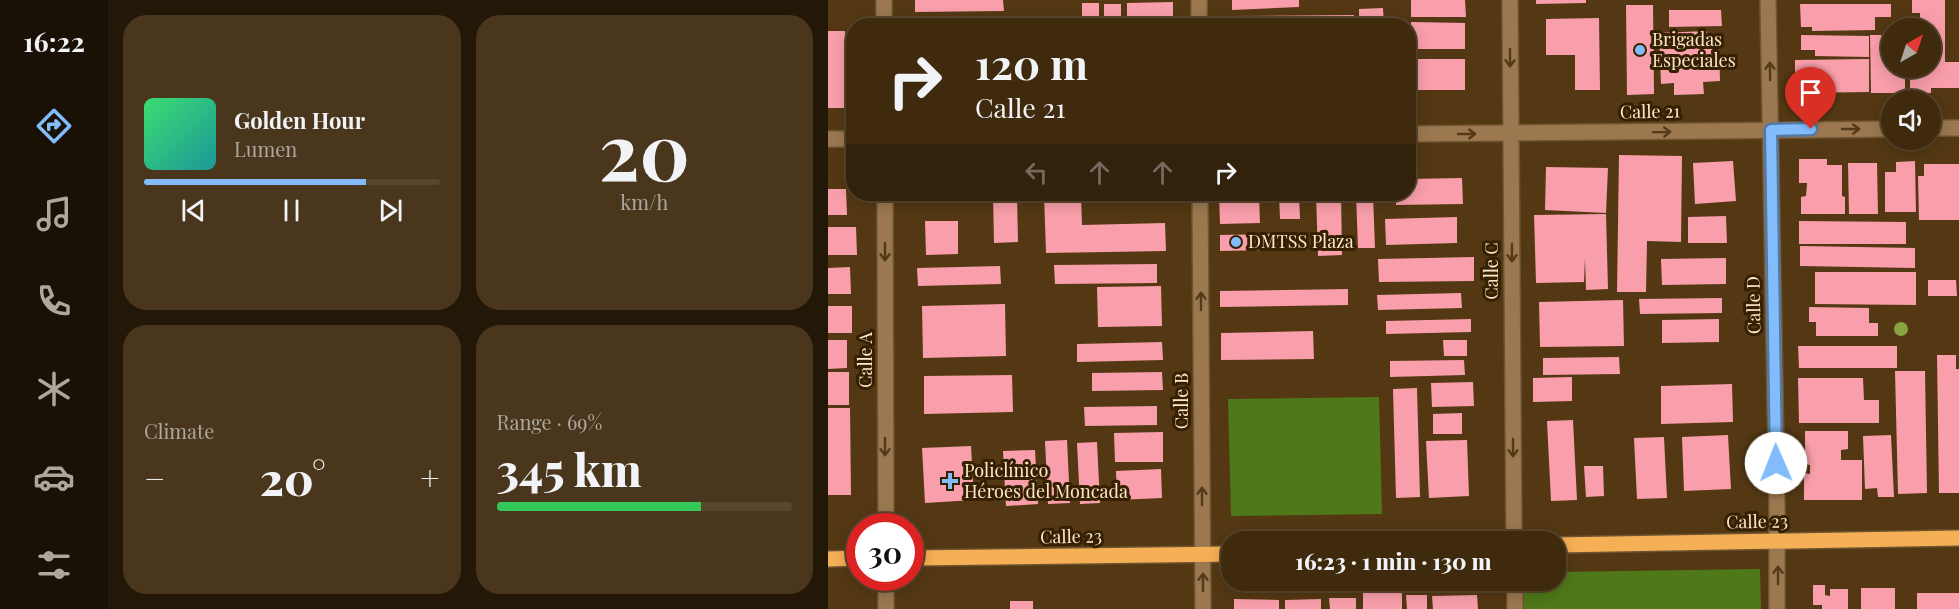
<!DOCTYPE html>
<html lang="en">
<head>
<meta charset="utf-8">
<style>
  :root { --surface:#3f2a0e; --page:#4a361c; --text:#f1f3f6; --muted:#ada79e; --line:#58462e; --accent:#82bcfa }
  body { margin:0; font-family:"Playfair Display",serif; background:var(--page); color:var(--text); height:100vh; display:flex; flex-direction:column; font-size:22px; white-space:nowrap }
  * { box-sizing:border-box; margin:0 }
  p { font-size:20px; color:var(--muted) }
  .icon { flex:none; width:33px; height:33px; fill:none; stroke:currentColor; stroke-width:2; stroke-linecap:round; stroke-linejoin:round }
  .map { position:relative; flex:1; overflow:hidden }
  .sheet { display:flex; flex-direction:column; gap:15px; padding:15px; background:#231708; width:720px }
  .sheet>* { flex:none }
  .banner { position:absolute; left:18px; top:18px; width:570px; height:183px; border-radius:24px; box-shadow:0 3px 15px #0003,0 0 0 2px var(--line); background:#3f2a0e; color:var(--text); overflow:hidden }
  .needle { width:39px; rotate:39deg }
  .controls { position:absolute; left:1053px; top:18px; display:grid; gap:12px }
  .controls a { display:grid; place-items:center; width:60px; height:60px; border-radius:50%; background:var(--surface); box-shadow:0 3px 15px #0003,0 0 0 2px var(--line); font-size:30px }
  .speed { position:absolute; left:18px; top:513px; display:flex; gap:12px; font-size:30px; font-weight:700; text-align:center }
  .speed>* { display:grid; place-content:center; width:78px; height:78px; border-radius:50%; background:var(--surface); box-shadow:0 3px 15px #0003,0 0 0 2px var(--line); line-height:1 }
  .speed .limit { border:9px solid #d22; background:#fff; color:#111 }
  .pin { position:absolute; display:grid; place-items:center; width:51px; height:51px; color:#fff; margin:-62px -26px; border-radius:50% 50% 50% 0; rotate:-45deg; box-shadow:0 0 6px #0007 }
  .pin .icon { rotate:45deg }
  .me { position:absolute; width:66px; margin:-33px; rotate:359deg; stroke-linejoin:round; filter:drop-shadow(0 0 4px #0008) }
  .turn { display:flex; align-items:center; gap:21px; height:126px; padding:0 30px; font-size:27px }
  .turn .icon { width:78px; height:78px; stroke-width:2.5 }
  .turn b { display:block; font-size:42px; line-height:51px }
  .lanes { display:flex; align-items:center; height:57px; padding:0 30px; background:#0003; justify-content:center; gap:30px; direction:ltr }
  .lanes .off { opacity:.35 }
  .big { font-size:45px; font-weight:800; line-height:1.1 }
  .sheet .card { flex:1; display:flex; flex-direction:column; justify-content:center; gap:9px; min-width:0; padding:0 21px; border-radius:24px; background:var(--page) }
  .sheet .dial { align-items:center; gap:0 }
  .dial b { font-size:78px; line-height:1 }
  .song { display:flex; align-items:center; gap:18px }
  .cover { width:72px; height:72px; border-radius:9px; background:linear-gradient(135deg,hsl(140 70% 55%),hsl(180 70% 35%)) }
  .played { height:6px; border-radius:3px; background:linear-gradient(90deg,var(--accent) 75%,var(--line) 75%) }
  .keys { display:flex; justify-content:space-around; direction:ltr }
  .heat { display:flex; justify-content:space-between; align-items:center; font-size:33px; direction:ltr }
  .charge { height:9px; border-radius:4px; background:linear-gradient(90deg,#34c759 69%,var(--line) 0) }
  .sheet .tiles { flex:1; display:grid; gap:15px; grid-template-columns:repeat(2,1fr) }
  .trip { position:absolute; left:393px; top:531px; width:345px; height:60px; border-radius:24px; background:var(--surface); box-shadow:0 3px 15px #0003,0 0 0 2px var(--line); font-weight:800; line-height:60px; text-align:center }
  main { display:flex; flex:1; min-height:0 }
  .tab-bar { display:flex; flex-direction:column; width:108px; justify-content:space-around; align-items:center; background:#191106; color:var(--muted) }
  .tab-bar .icon { width:42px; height:42px }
  .tab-bar .current { color:var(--accent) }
  .tab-bar b { font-size:27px; color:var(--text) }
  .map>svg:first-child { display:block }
  .green { fill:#4f7819 }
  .building { fill:#f99fab }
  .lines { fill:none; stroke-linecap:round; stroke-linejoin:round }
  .minor-casing { stroke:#6f5431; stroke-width:18 }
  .major-casing { stroke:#6f5431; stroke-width:18 }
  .minor { stroke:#9b7850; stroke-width:15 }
  .major { stroke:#f5af55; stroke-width:15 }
  .tree { fill:#89a243 }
  .oneway { stroke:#543a19 }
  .route-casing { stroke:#547aa2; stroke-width:15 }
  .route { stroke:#82bcfa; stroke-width:10 }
  .poi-dot { fill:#82bcfa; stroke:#362002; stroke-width:2 }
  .labels { text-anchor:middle; stroke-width:6; stroke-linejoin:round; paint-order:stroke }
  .poi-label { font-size:18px; fill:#fee7cc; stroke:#362002; text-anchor:start }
  .street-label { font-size:18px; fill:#fee7cc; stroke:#362002 }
</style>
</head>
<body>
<main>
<nav class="tab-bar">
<b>16:22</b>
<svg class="icon current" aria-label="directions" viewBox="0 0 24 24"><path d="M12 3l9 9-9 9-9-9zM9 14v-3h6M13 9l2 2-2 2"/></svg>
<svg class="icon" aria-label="music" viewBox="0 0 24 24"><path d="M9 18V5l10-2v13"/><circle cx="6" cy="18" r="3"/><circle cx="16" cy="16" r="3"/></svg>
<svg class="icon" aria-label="phone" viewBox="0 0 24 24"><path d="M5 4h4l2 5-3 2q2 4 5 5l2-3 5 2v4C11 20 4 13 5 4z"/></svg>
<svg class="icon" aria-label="climate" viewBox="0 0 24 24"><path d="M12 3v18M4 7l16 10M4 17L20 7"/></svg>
<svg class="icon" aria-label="car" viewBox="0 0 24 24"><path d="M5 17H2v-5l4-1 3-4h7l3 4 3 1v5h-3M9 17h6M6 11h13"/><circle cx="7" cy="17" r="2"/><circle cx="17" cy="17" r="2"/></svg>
<svg class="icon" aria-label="filters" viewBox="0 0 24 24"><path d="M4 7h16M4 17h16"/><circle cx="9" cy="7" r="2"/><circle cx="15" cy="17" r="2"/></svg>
</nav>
<section class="sheet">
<div class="tiles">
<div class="card">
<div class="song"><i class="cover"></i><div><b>Golden Hour</b><p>Lumen</p></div></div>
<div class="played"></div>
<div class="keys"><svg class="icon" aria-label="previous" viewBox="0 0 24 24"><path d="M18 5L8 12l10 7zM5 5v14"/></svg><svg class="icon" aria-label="pause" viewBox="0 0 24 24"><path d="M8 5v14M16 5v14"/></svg><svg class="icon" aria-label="next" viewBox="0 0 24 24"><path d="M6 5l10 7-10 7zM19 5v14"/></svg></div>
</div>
<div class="card dial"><b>20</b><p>km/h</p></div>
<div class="card"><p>Climate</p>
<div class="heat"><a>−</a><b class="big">20°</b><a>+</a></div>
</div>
<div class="card"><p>Range · 69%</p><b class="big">345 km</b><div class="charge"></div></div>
</div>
</section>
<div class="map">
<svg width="1131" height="609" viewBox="0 0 1131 609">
  <rect width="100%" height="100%" fill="#543813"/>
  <path class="green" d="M551 397 554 514 403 516 400 399Z
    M932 569 933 609H695L694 581 728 580V572Z"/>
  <path class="building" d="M87 0H175L176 11 87 12Z
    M404 0H471V7L404 10Z
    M583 0H637L638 17H583Z
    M708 0H758V3L708 4Z
    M1084 0H1117V62H1131V88H1103V93H1082V68H1102V28H1092V13H1084Z
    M345 2V26H299V3Z
    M254 3H271V26H254Z
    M276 4H293V26H276Z
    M972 4H1063V17H1047V30L984 31V27H973Z
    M798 5H825L826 94 799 95Z
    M555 8 556 26H531V9Z
    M841 10H893L894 26 841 27Z
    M526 15V26H407V16Z
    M771 18 772 90H747V55H718V19Z
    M583 22 637 23V49H583Z
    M0 31H17L18 108H0Z
    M879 31 880 43H891L892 81 875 82 876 94 846 95V83L833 84 831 33Z
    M973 35 1041 36V57L987 56V50H973Z
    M1042 35H1064V68H1077V93H1043Z
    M585 59H637V90H585Z
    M1041 59V92L967 93V60Z
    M791 155 854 156 853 242 819 241 818 292H789Z
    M971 159H999V165H1014V196L1017 197V214H973V197L978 196 979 183H971Z
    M905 161 908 201 867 204 865 163Z
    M1087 161 1088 212H1057V172H1068V162Z
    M1020 163H1049L1050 214H1021Z
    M1096 164H1131V220H1091L1090 176H1096Z
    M718 167 780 168 778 213 717 210Z
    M634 178 635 204 568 205V194H580V179Z
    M0 189H18L19 215H0Z
    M85 194H127V203L84 201Z
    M165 194H189L190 242 166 243Z
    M216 194H253L254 225 337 223 338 251 218 253Z
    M391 194H431L432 223 392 224Z
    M451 194H471L472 219H452Z
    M488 194H513L514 255 490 256Z
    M528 194H545L547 248H530Z
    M778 214 780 289 758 290 757 258 756 282 708 283 706 215Z
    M898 216 899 243H860V217Z
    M629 217V243L558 245 557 219Z
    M97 221H130V254L98 255Z
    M971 221 1078 222V244H971Z
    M0 227H28L29 255H0Z
    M445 234V250L392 251V235Z
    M972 246 1087 248V268L972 266Z
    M646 257V281L551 282 550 259Z
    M898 258V284L834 285 833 259Z
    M329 264V283L227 284 226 265Z
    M172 266 173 284 90 286 89 268Z
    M22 267 23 294H0V268Z
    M987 272H1088V305L987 304Z
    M1100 280H1128L1129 296H1100Z
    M333 286 334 326 270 327 269 287Z
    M520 289V305L392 307V291Z
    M633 293 634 308 550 310 549 295Z
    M894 298V313L812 314 811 299Z
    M795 300 796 346 712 347 711 302Z
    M177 304 178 356 95 358 94 306Z
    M0 306H24V333H0Z
    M981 307 1041 308V323H1050V336H988V322H981Z
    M643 319V332L558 334V321Z
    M891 319V342L834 343V320Z
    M485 331 486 359 393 360V333Z
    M0 340H19V368L0 369Z
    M615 340H639V356H616Z
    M334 342 335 360 249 362V344Z
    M970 346H1069V368H971Z
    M1109 355H1128V369H1131V493H1111Z
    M791 357 792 374 715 375V358Z
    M636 360 637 375 562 377V361Z
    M1067 371H1097L1099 493 1070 494Z
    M0 372H21V405H0Z
    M334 372 335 390 264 391V373Z
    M184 375 185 412 96 414V376Z
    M744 377V401L705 402V378Z
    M970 378H1035L1036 400H1051V423H971Z
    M645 382 646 406 604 407 603 383Z
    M904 384 905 422 833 424V386Z
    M589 388 592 497 568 498 565 389Z
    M329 406V425L257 426 256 407Z
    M0 408H22L23 495H0Z
    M634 413V434H605V414Z
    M745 420 749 500 723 501 719 421Z
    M977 431H1020V449L1013 450V460H1034V500H976V473L982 474V465L977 464Z
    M335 432V462H287L286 433Z
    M900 435 903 489 856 491 854 437Z
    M1063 435 1066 497H1050L1049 488 1037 489 1035 436Z
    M836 437 839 498 809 499 806 438Z
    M239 440 242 503 220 504 217 441Z
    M639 440 641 496 601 498 598 441Z
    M269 442 272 503 252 504 249 443Z
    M143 446 146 500 97 503 94 448Z
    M207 450 210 504 178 506 175 451Z
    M756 466H775L776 496 758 497Z
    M333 469 334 498 289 500 288 471Z
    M985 585H997V595L1002 596V589H1020V609H994V605H985Z
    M1033 588H1067V609H1033Z
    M574 590V609H535V591Z
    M1089 593H1131V609H1089Z
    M578 595H599V609H579Z
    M649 595 650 609H605L604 596Z
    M501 598H528V609H502Z
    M406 599 451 600V609H406Z
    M493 599V609H457V600Z
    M182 601H205V609H182Z"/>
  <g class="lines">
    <defs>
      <path id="minor" d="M56 0V26
        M371 0V26
        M682 0 686 542
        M940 0 949 510V609
        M1102 128H1131
        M580 134 1064 129
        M0 139H26
        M57 194 58 526
        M372 194 375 609
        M58 578V609
        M687 609V580"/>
      <path id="major" d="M728 545 1131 538
        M82 558 404 554
        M0 559 32 558"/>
    </defs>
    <use href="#minor" class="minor-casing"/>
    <use href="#major" class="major-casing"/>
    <use href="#minor" class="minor"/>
    <use href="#major" class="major"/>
  </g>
  <circle class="tree" cx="1073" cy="329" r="7"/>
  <defs><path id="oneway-shaft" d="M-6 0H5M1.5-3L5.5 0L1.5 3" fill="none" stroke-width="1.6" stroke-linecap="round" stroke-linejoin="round" transform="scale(1.5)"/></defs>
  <g class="oneway">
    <use href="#oneway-shaft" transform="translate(682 58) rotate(90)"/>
    <use href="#oneway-shaft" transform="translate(942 71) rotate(-91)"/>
    <use href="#oneway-shaft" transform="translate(1023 129)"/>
    <use href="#oneway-shaft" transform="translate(834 132) rotate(-1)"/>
    <use href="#oneway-shaft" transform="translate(639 134)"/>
    <use href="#oneway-shaft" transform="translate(57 252) rotate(90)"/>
    <use href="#oneway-shaft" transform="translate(684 253) rotate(90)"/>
    <use href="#oneway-shaft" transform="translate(373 301) rotate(-90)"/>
    <use href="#oneway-shaft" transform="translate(57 447) rotate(90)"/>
    <use href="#oneway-shaft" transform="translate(685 448) rotate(90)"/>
    <use href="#oneway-shaft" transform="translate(374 496) rotate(-90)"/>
    <use href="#oneway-shaft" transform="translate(950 575) rotate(-90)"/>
    <use href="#oneway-shaft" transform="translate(375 582) rotate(-90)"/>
  </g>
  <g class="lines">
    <defs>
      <path id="route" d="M948 463 943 130 983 129"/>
    </defs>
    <use href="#route" class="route-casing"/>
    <use href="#route" class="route"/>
  </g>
  <g class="poi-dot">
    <circle cx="812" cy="50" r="6"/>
    <circle cx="408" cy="242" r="6"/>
    <path d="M119 472h6v6h6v6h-6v6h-6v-6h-6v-6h6z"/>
  </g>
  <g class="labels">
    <g class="poi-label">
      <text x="824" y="46">Brigadas<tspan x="824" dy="21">Especiales</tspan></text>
      <text x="420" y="248">DMTSS Plaza</text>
      <text x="136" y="477">Policlínico<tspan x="136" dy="21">Héroes del Moncada</tspan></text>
    </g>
    <g class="street-label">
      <text transform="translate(822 112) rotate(-1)" y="6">Calle 21</text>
      <text transform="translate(664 271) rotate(-90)" y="6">Calle C</text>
      <text transform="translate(926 305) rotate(-91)" y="6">Calle D</text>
      <text transform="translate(38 360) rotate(-90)" y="6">Calle A</text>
      <text transform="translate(354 401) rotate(-90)" y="6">Calle B</text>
      <text transform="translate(929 522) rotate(-1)" y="6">Calle 23</text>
      <text transform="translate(243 537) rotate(-1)" y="6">Calle 23</text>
    </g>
  </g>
</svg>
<div class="controls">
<a><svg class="needle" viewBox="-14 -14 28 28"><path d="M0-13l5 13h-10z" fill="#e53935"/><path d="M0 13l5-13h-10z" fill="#ada79e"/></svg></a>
<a><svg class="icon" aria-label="sound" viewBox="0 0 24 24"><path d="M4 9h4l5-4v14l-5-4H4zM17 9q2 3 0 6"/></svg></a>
</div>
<div class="speed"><div class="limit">30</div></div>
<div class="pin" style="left:983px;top:129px;background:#d93025"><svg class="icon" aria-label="arrive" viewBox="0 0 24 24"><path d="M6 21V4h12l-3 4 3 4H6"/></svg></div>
<svg class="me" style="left:948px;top:463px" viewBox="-20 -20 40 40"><circle r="19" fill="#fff"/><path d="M0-13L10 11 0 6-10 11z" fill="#82bcfa"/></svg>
<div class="trip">16:23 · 1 min · 130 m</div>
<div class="banner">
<div class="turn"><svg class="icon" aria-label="right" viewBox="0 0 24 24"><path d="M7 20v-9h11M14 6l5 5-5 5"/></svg><div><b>120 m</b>Calle 21</div></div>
<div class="lanes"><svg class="icon off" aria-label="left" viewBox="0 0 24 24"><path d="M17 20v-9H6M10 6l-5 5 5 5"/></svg><svg class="icon off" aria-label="ahead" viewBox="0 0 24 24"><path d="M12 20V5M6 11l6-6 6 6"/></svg><svg class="icon off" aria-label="ahead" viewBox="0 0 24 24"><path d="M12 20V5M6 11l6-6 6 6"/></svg><svg class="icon" aria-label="right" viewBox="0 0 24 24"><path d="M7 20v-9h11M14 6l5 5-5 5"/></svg></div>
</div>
</div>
</main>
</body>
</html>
